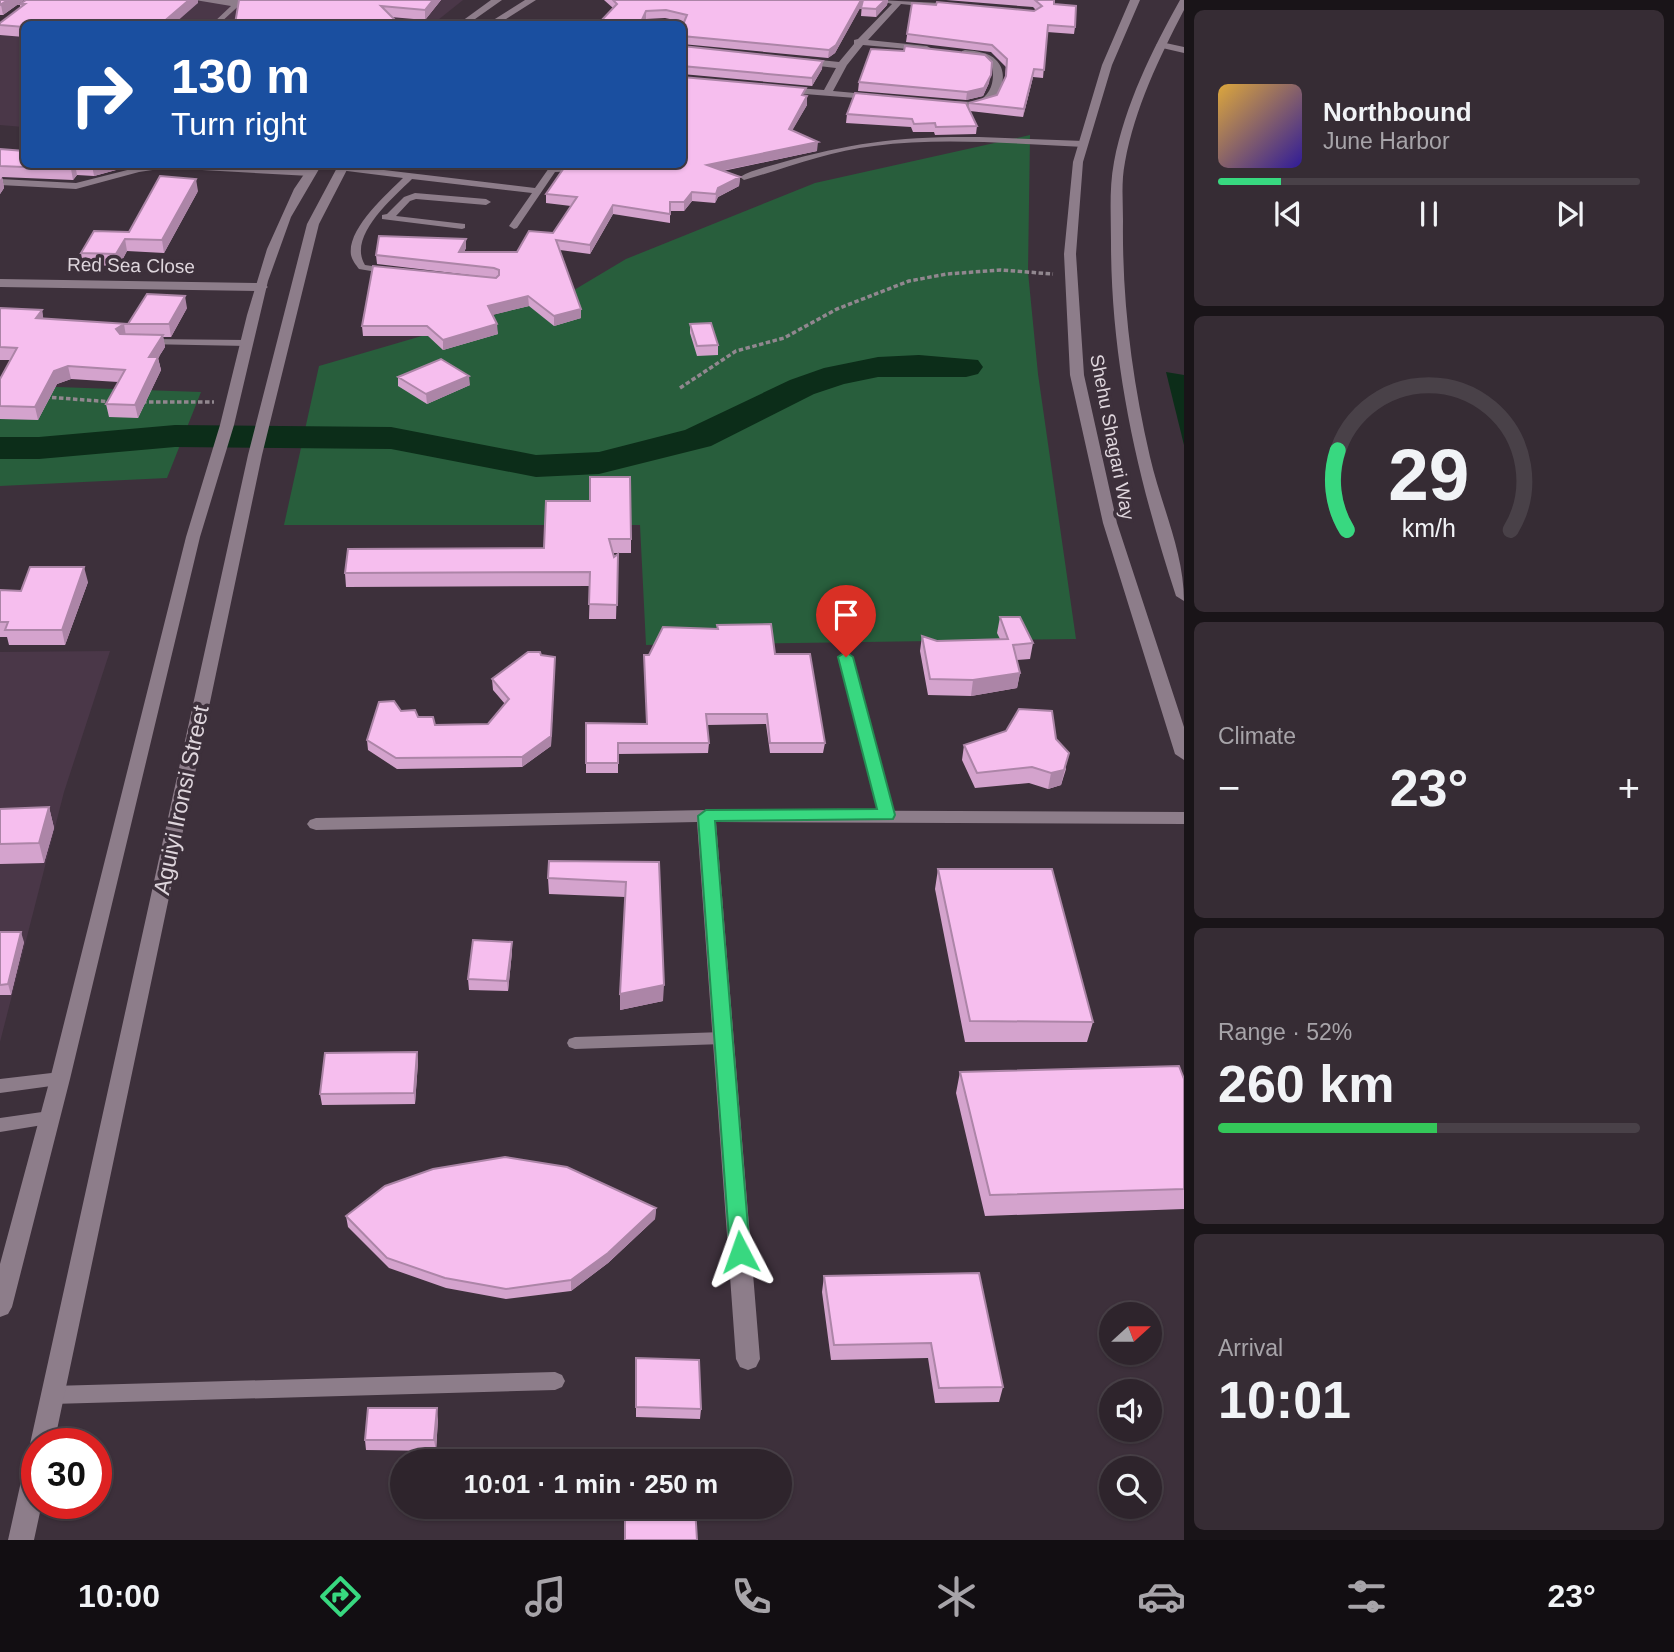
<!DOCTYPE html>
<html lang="en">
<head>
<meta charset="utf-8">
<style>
  :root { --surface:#2e242c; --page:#362c34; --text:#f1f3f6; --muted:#a7a4a9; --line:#494148; --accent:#38d880 }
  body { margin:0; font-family:Helvetica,sans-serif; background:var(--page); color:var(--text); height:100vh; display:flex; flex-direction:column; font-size:26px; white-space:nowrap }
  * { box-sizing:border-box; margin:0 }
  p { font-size:23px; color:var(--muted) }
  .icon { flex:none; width:38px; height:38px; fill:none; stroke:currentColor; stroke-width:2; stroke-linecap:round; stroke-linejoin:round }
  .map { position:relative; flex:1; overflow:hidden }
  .drawer { display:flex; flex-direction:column; gap:10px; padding:10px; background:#191418; width:490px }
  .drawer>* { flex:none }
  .hud { position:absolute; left:21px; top:21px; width:665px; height:147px; border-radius:10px; box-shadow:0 2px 5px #0004,0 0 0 2px var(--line); background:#1a4fa0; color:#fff; overflow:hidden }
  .needle { width:46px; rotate:69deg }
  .controls { position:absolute; left:1099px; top:1302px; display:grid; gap:14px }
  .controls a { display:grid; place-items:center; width:63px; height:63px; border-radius:50%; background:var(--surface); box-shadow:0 2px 5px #0004,0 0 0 2px var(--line); font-size:35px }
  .speed { position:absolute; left:21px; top:1428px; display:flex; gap:14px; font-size:35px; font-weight:700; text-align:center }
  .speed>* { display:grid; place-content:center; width:91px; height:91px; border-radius:50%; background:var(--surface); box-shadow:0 2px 5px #0004,0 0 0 2px var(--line); line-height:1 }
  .speed .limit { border:10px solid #d22; background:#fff; color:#111 }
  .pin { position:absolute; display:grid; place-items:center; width:60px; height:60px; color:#fff; margin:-72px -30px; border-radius:50% 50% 50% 0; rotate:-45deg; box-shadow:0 0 7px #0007 }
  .pin .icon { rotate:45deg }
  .me { position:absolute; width:77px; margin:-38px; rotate:356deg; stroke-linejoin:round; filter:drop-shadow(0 0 5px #0008) }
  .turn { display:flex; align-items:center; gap:24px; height:147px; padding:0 35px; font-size:32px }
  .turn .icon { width:91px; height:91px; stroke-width:2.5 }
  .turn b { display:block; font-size:49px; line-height:60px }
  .big { font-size:52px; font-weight:700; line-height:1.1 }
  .drawer .widget { flex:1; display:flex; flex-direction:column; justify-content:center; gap:10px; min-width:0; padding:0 24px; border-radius:10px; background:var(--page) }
  .drawer .dial { align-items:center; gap:0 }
  .dial svg { height:182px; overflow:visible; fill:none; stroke:var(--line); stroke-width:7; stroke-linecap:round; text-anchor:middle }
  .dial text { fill:var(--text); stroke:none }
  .song { display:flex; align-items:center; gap:21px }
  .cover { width:84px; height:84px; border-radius:10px; background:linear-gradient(135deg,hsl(40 70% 55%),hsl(250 70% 35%)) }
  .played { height:7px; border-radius:4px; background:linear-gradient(90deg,var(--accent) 15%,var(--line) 15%) }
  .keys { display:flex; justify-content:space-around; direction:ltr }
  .heat { display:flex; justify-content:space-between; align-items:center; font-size:38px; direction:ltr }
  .charge { height:10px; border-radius:5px; background:linear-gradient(90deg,#34c759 52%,var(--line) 0) }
  .trip { position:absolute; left:390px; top:1449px; width:402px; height:70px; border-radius:35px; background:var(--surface); box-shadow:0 2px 5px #0004,0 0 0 2px var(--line); font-weight:700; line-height:70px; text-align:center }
  .tab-bar { display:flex; height:112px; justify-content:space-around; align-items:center; background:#120e12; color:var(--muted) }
  .tab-bar .icon { width:49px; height:49px }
  .tab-bar .current { color:var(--accent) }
  .tab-bar b { font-size:32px; color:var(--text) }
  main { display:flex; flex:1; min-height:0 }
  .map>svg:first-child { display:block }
  .built { fill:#4a3748 }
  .green { fill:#285e3c }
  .water { fill:#0c2d19 }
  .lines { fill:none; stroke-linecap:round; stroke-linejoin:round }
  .river { fill:#0c2d19; fill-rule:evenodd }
  .path { stroke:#91878f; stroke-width:3.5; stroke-dasharray:4.5 2.5; stroke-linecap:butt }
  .lane { fill:#8d7d8a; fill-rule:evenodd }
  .street { fill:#8d7d8a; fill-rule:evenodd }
  .secondary { fill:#8d7d8a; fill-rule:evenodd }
  .wall { fill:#d4a3cd }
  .shaded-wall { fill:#ac85a7 }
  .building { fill:#f6beee; stroke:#ac85a7; stroke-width:2 }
  .route { fill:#38d880; stroke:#248c53; stroke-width:2 }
  .labels { text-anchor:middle; stroke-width:7; stroke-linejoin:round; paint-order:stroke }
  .far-street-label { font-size:19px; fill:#ded5dc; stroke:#3d303b }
  .street-label { font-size:23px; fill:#ded5dc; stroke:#3d303b }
</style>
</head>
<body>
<main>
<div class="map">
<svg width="1184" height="1540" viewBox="0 0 1184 1540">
  <rect width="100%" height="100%" fill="#3d303b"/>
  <path class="built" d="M28 0H463L433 24H24V127L0 125V21Z
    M110 651 64 792 0 1042V652Z"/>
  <path class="green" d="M1030 135 1028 272 1038 374 1076 639 646 645 640 525H284L319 366 569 293 626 259 815 183Z
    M0 385 201 392 167 478 0 486Z"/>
  <path class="water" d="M1166 372 1184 375V445Z"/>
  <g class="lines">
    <path class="river" d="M919 355 978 360 983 367 978 374 966 377H878L844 384 814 394 711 446 599 474 536 477 391 449 175 447 39 459H0V437H39L175 425 391 427 536 455 599 452 685 430 790 380 824 368 878 357Z"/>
    <path class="path" d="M680 388 736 351 784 338 837 309 909 281 947 274 1001 270 1053 274
      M45 397 113 402
      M142 402H214"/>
    <path class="lane" d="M195 0H243L244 1 219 24H212L231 6Z
      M979 137 1084 141 1088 144 1084 147C1014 144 943 137 874 146 829 151 787 168 744 180L740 177C751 170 767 167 780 163 852 142 905 136 979 137Z
      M151 164H205L310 170 314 173 310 176 166 168 139 172 76 189 0 185V179L76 183Z
      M342 165 535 188 549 168 582 165 586 168 582 171 555 172 517 228 514 229 509 226 532 193 412 179C393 198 347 236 365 265L392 269 394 271 389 274 359 269C356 265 352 260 351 255 347 229 386 195 403 178L339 170V166Z
      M415 193 486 199 491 202 486 205 416 199 410 201 396 216 465 224V228L462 229 382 219V215L387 214 404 197Z
      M147 339 247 340 252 343 247 346 143 344 142 342Z
      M846 653 853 657 894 815 887 820 880 815 839 657Z
      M723 1032 729 1034 731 1038 729 1042 723 1044 575 1049 569 1047 567 1043 569 1039 575 1037Z
      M60 1072 66 1074 68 1079 66 1084 0 1093V1079Z
      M49 1111 55 1113 57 1118 55 1123 0 1132V1118Z
      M555 1372 562 1375 565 1381 562 1387 555 1390 52 1404 45 1401 42 1395 45 1389 52 1386Z"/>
    <path class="street" d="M878 0 960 4 965 7 960 10 901 4 868 40 927 46 932 49 930 51 863 45 847 65 833 91 877 95 882 98 881 100 779 92 778 90 783 87 824 90 836 68 801 64 796 61 801 58 839 62 854 44V40L858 39 892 4Z
      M666 21 671 24H660L662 22Z
      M1161 42 1184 47V53L1158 47 1156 45Z
      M965 50C975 51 989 52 996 60 1010 73 1001 100 984 106 971 111 954 109 940 106V102L944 101 977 102C991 95 995 81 992 67L981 59 962 55V51Z
      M0 279 262 283 268 287 262 291 0 287Z
      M706 810 1184 812V824L716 822 760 1359 756 1367 748 1370 740 1367 736 1359 697 822 316 830 310 828 307 824 310 820 316 818Z"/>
    <path class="secondary" d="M491 0H502L468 24H458Z
      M525 0H536L498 24H487Z
      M1130 0H1140L1112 65 1083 162 1076 254 1084 375 1117 523 1184 727V760L1175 754 1103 523 1070 375 1064 254 1073 162 1102 65Z
      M1180 0H1184V10C1159 58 1135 108 1125 162 1121 182 1123 201 1123 221 1122 301 1132 379 1150 457 1161 505 1184 552 1184 601L1176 596C1138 480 1111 364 1111 242 1111 216 1109 188 1114 162 1125 105 1152 50 1180 0Z
      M311 164H322L291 217 268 281 234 425 200 537 70 1079 12 1307 8 1314 0 1317V1264L50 1079 186 537 220 425 247 315 267 249 294 189Z
      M339 164H350L319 224 262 455 54 1444H37V1453L30 1444 248 455 307 224Z
      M37 1456V1503H42L34 1540H8L24 1468 28 1460Z"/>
  </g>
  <path class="wall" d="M0 0H24L3 15H0Z
    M239 0H441L425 20 391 17Z
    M604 0H888L887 5 876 17 861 16 862 4 835 53 828 58 682 44V27L684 22 665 18 646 19 643 24H598L613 8Z
    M946 0H1054V4L1075 27 1074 34 1047 32 1043 78 1033 77 1023 117 970 111 977 126 976 134 935 135 934 132H913L911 127 846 123 847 114 968 108 969 103 997 95 1005 78 1006 67 991 52 906 42 912 3 1034 11 1036 10 1033 7Z
    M198 3 24 24V37L0 35V23L20 8V4Z
    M682 46 822 69 812 86 682 74Z
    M859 82 989 83 983 96 966 100 858 91Z
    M805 96 807 105 792 130 817 151 723 171 740 177 739 186 718 197 715 203 692 201 684 211H670V223L613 214 590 254 560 250 581 309V318L554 326 529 306 492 315 498 334 443 350 428 336H363L362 326 495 278 377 264 376 255 466 248 464 252H517L553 233 571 206 546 203V194L682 164Z
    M0 149 138 164 94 176 77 175 73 180 2 177 4 188 0 194Z
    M198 191 164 253 127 251 119 266 83 265 81 253 129 232Z
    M0 308 42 310 43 319 128 324 187 308 171 337H163L165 347 158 358 161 370 138 418 109 417 106 404 118 382 71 379 57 384 38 420 0 419V379L10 360H0Z
    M690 324 718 345V355L697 356 690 333Z
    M398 377 470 385 427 404 398 386Z
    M590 501 631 539V553H613L614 557 618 554 616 619H589L590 586 346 587 345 573 544 548Z
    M88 582 65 645H9L7 637H0V590L21 591Z
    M1000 617 1033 643 1030 659 1017 660 1020 673 1017 688 971 696 928 695 920 651 922 636 937 641 1000 639 997 633Z
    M717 625 775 654 825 743 823 753H770L766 724 707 725 709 743 708 753 618 754V773H586V723L647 724 644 655H649L717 629Z
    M541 655 555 657 551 746 522 767 397 769 368 750 367 740 401 711 418 717 435 725 488 724 505 704 493 690 492 679Z
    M1056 739 1066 769 1061 785 1048 789 1029 783 975 788 962 760 964 745Z
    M49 807 54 828 44 863 0 864V809Z
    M659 862 663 1001 620 1010 625 897 549 894 548 878Z
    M938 869 1093 1022 1087 1042H965L935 889Z
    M0 932 24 942 11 995H0Z
    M512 952 508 991 469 990 468 979Z
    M417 1052 418 1062 415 1104 322 1105 320 1094Z
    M960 1072 1184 1079V1209L985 1216 956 1093Z
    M656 1208 655 1219 608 1263 571 1291 506 1299 446 1288 389 1268 348 1227 346 1216Z
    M824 1276 1003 1387 999 1402 935 1403 928 1358 831 1360 822 1292Z
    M636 1358 701 1409 700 1419 636 1417Z
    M438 1419 436 1451 366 1450 365 1440Z"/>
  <path class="shaded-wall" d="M8 0H24L3 15 1 5Z
    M189 0H198V3L174 24H161Z
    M433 0H441L425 20V10Z
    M861 0H863V3L835 53 828 58 829 50Z
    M885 0H888L887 5 876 17V9Z
    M646 11V19L643 24H640Z
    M823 61 822 69 812 86V78Z
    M1034 69 1033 77 1023 117 1024 109Z
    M991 75 989 83 983 96 966 100 967 92Z
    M807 96V105L788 138 789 129Z
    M818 142 817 151 706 174 707 165Z
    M75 164 77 175 73 180 71 169Z
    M93 164H138L94 176 92 165Z
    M2 177 4 188 0 194V180Z
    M740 177 739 186 718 197 715 203 716 194 718 188Z
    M196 179 198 191 164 253 162 240Z
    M692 192V201L684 211V202Z
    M613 205V214L590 254V245Z
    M125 239 127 251 119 266 116 254Z
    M466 239V248L459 261V252Z
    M185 296 187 308 171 337 169 324Z
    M528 296 529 306 488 316V306Z
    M581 309V318L554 326V316Z
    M42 310 44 323 36 318Z
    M124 324 126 336 118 341 116 329Z
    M497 324 498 334 443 350V340Z
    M163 335 165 347 158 358 161 370 138 418 135 405 149 357Z
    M68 366 71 379 57 384 38 420 35 407 54 371Z
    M469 376 470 385 427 404 426 394Z
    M84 567 88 582 65 645 62 630Z
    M555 657 551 746 522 767V757Z
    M1020 673 1017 688 971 696 973 680Z
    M1069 753 1061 785 1048 789 1051 773Z
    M49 807 54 828 44 863 39 843Z
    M21 932 24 942 11 995 8 984Z
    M512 942V952L508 991 507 981Z
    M664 985 663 1001 620 1010V994Z
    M417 1052 418 1062 415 1104 414 1093Z
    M656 1208 655 1219 608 1263 571 1291V1280Z
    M437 1408 438 1419 436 1451 434 1440Z"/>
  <path class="building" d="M0 0H8L0 5Z
    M26 0H189L161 24H24V27L0 25V23L25 4H20Z
    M239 0H433L425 10 381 6 399 24H235Z
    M613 0H861L836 45 829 50 682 36V27L687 15 666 10 646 11 640 24H598L617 4Z
    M863 0H885L876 9 861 8Z
    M1035 0H1054V4L1076 6 1075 27 1048 25 1044 70 1034 69 1024 109 969 103 997 95 1006 76 1007 59 992 45 907 34 912 3 936 5 937 2 1034 11 1042 6Z
    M682 46 823 61 812 78 682 66Z
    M905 46 985 55 992 62 991 75 984 88 967 92 859 82 871 49 904 51Z
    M682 77 806 88 802 95 807 96 789 129 818 142 707 165 740 177 718 188 716 194 692 192 684 202H670V214L613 205 590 245 556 240 581 309 554 316 528 296 488 306 497 324 443 340 427 326H362L373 266 496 278 499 275V270L494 268 376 255 379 236 466 239 459 252H517L529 231 553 233 577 197 546 194 566 165 682 164Z
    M855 93 966 103 977 126 936 127 935 123 914 124 912 119 847 114Z
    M0 149 24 151V164H75L71 169 0 166Z
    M160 176 196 179 162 240 125 239 116 254 81 253 94 231 129 232Z
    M147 294 185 296 169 324H124L116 329 120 334 163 335 149 357H158L135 405 106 404 125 370 68 366 54 371 35 407 0 406V379L17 348 0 347V308L42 310 36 318 128 324Z
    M711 323 718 345 697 346 690 324Z
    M441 359 469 376 426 394 398 377Z
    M590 477H630L631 539H609L614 557 618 554 617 605 589 604 590 572 345 573 348 549 544 548 546 501H590Z
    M30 567H84L62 630H5L8 622H0V590L21 591Z
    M1000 617H1020L1033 643 1013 645 1020 673 973 680 930 679 922 636 937 641 1008 639Z
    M771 624 775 654H810L825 743H770L767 714H706L709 743H618V763H586V723L647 724 644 655H649L663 627 718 629 717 625Z
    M528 652H540L541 655 555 657 551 736 522 757 396 758 367 740 379 702 394 701 401 711 415 710 418 717H433L435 725 488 724 509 699 492 679Z
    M1019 709 1052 711 1056 739 1069 753 1064 770 1051 773 1032 767 977 773 964 745 1006 731Z
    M49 807 39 843 0 844V809Z
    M549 861 659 862 664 985 620 994 626 882 548 878Z
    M938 869H1052L1093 1022 970 1021Z
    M0 932H21L8 984 0 985Z
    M473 940 512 942 507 981 468 979Z
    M417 1052 414 1093 320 1094 325 1053Z
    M1179 1066 1184 1079V1189L990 1195 960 1072Z
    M505 1157 567 1167 656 1208 608 1253 571 1280 506 1289 445 1278 387 1258 346 1216 385 1186 433 1169Z
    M979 1273 1003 1387 939 1388 931 1343 834 1345 824 1276Z
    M636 1358 699 1360 701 1409 636 1407Z
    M368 1408H437L434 1440H365Z
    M625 1507H695L697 1540H625Z"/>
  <path class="route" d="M846 652 853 657 895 815 893 819 715 821 750 1252 747 1258 740 1261 733 1258 730 1252 698 816 706 810 877 809 838 657Z"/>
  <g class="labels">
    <g class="far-street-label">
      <text transform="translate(131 265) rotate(1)" y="7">Red Sea Close</text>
      <text transform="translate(1113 437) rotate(79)" y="7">Shehu Shagari Way</text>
    </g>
    <g class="street-label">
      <text transform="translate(181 800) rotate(-78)" y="8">Aguiyi Ironsi Street</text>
    </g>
  </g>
</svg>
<div class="controls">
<a><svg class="needle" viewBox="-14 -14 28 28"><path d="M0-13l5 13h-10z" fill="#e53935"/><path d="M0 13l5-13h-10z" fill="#a7a4a9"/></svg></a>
<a><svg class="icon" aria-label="sound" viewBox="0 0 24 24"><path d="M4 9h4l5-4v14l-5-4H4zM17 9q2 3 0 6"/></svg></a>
<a><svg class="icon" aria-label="search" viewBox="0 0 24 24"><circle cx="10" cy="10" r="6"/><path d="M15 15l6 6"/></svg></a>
</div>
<div class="speed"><div class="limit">30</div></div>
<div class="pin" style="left:846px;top:657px;background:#d93025"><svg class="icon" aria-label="arrive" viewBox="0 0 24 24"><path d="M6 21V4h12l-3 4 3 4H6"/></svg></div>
<svg class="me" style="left:740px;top:1252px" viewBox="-20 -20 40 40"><path d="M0-17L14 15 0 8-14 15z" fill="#38d880" stroke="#fff" stroke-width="4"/></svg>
<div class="trip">10:01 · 1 min · 250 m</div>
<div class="hud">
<div class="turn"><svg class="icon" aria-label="right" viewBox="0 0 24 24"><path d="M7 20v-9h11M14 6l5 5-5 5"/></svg><div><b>130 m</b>Turn right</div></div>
</div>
</div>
<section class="drawer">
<div class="widget">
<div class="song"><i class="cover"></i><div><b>Northbound</b><p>June Harbor</p></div></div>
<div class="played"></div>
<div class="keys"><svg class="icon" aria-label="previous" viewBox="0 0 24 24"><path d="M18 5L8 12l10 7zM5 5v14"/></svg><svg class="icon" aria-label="pause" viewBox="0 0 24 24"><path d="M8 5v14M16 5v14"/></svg><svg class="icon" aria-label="next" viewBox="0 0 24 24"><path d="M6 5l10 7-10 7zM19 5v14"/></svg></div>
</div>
<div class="widget dial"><svg viewBox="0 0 100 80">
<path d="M14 69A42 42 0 1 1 86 69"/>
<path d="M14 69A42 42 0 0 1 10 34" stroke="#38d880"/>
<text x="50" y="56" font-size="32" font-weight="700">29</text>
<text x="50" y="72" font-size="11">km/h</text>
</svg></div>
<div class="widget"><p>Climate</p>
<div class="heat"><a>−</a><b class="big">23°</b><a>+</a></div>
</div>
<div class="widget"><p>Range · 52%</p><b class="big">260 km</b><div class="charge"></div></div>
<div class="widget"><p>Arrival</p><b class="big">10:01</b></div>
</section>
</main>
<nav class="tab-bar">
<b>10:00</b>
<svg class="icon current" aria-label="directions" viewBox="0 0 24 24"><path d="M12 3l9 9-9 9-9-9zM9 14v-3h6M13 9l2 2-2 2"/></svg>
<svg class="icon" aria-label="music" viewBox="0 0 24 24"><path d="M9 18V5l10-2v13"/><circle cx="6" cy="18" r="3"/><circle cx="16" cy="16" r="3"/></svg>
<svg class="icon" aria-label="phone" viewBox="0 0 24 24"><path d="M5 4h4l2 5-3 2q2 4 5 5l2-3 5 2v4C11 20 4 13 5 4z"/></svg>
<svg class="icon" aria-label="climate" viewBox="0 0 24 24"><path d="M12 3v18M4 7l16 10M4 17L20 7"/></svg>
<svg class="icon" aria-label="car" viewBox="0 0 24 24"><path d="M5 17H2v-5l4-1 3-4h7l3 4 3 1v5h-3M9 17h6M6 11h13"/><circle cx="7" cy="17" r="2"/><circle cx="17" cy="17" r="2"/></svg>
<svg class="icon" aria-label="filters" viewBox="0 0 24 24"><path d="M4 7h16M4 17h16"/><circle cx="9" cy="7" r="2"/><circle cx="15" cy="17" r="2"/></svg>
<b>23°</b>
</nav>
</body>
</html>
